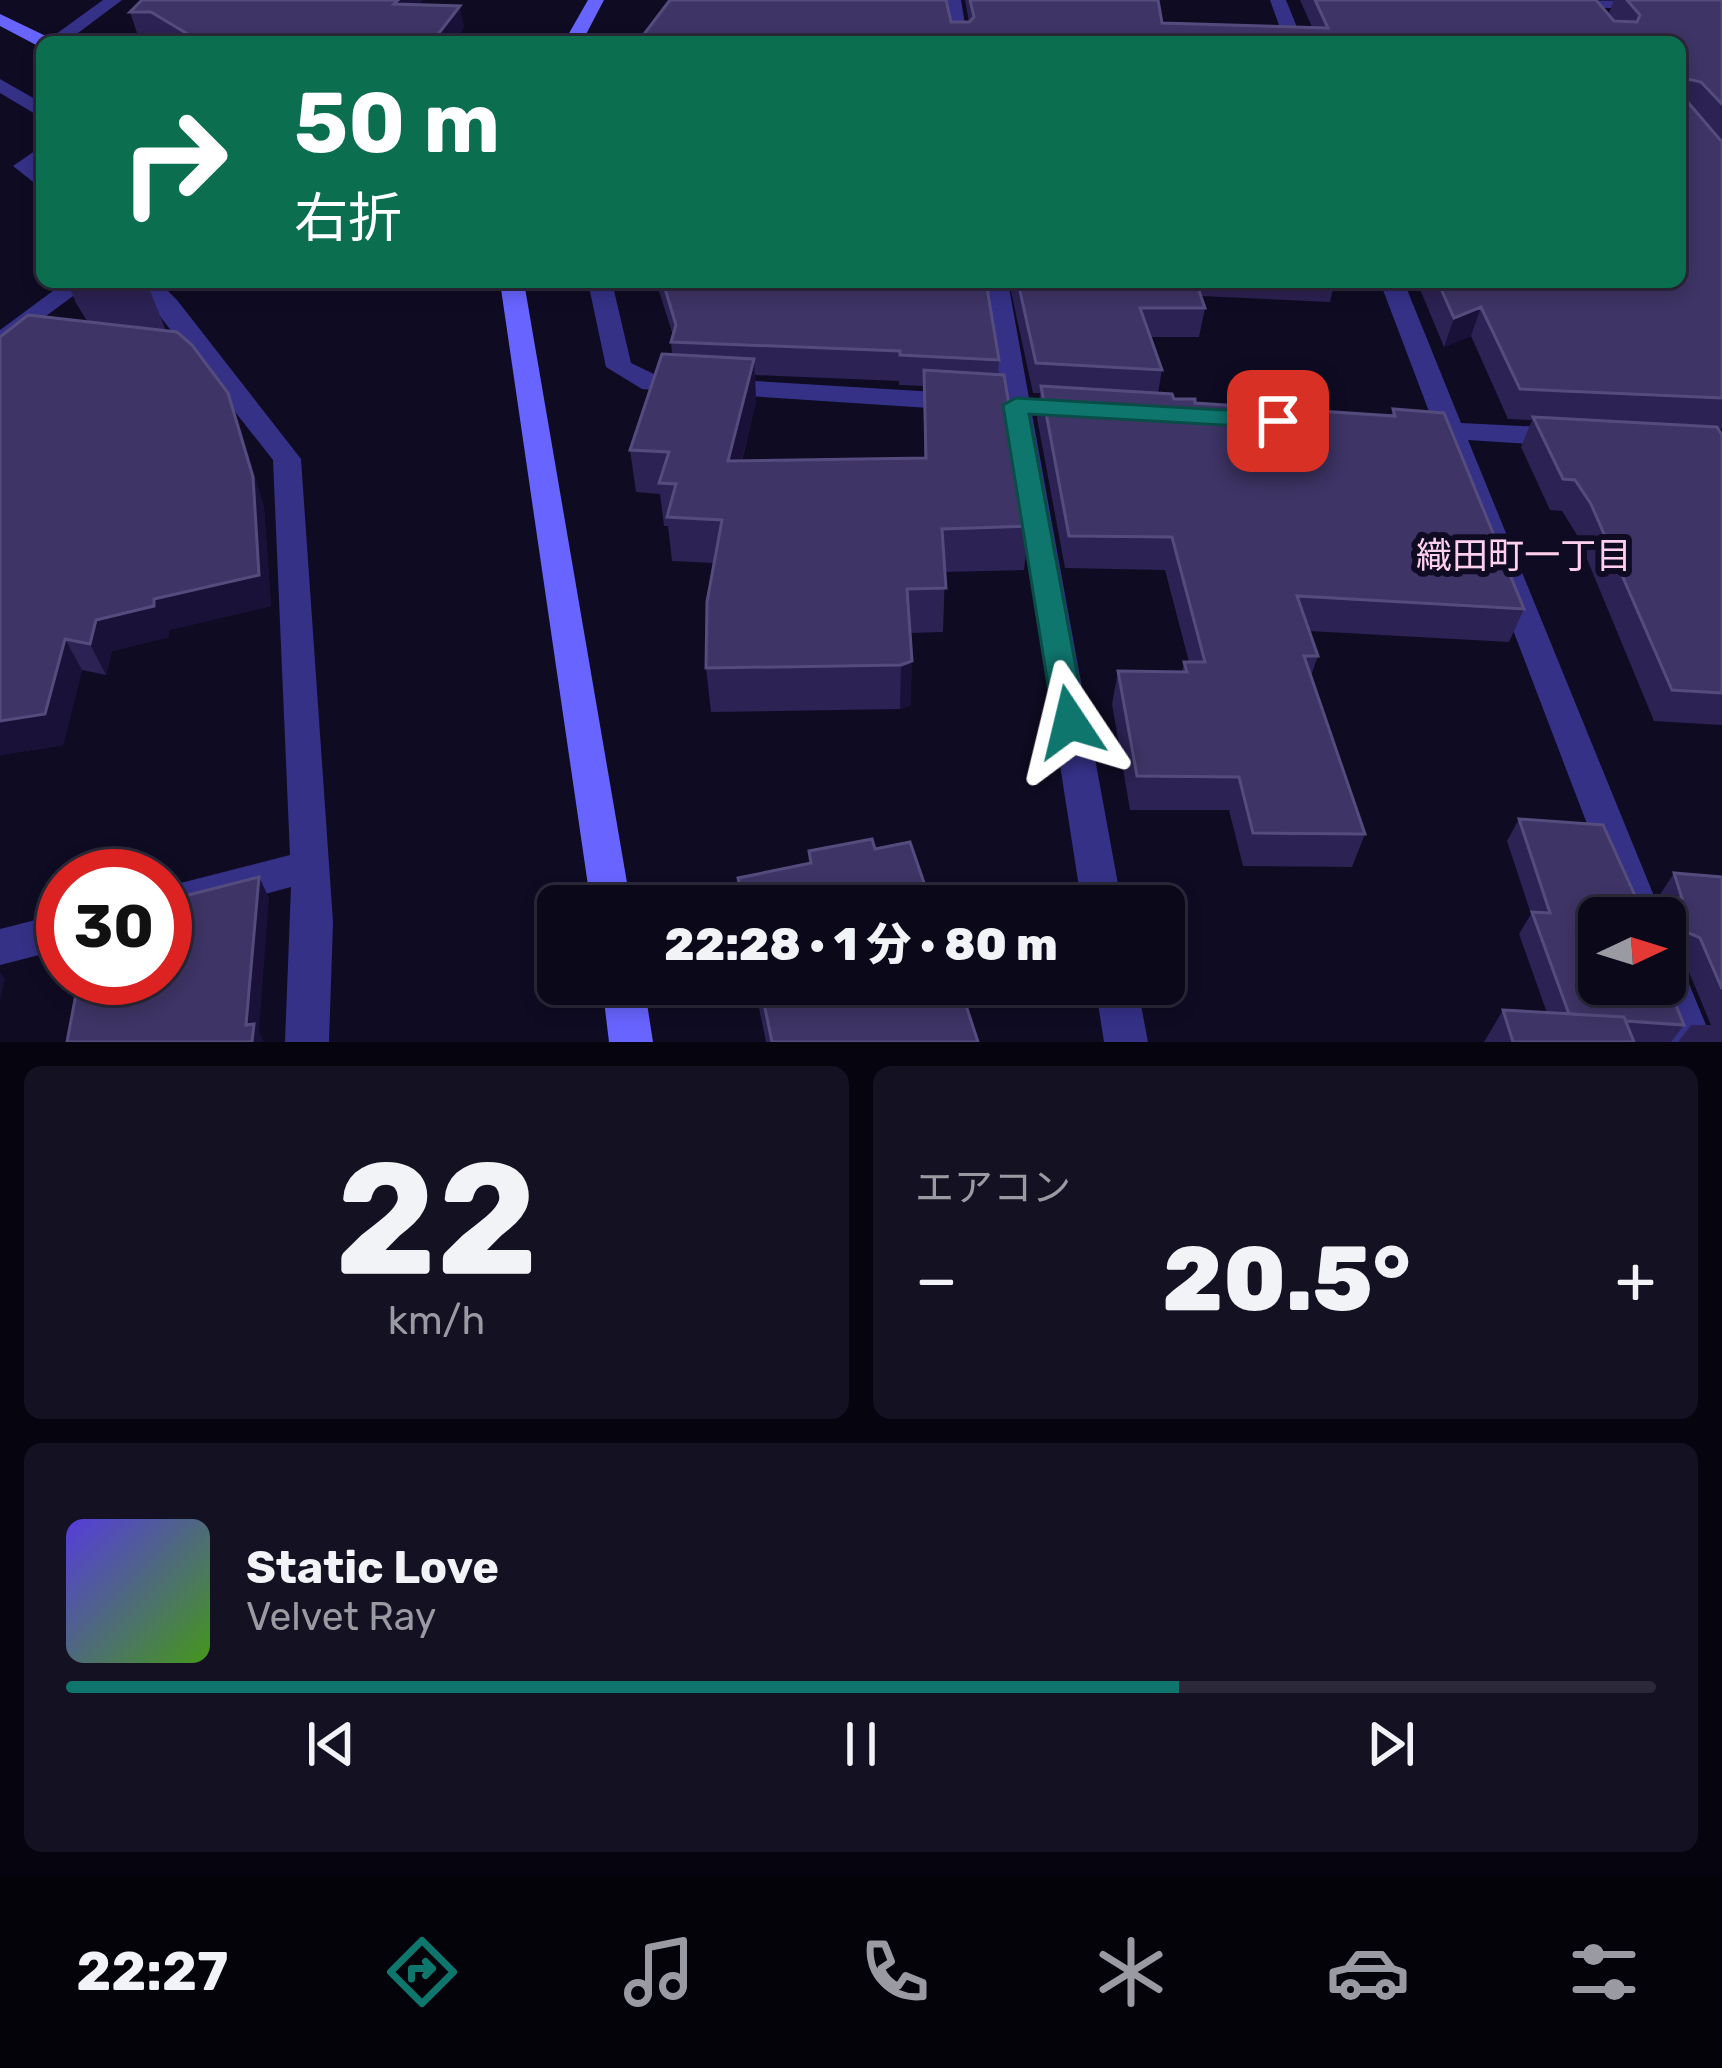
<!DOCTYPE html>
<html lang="ja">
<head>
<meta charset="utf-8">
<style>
  :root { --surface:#0b081a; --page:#141123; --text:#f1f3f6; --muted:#9a9aa2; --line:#2b2939; --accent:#0f766e }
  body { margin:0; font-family:Rubik,"Noto Sans JP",sans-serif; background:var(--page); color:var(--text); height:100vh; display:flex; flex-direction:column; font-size:45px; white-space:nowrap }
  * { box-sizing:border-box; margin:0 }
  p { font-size:39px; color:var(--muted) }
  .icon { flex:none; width:66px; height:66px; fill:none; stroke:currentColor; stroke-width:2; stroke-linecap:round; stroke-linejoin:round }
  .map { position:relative; height:1042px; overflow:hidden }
  .drawer { display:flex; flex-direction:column; gap:24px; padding:24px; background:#06040e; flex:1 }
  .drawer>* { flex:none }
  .guide { position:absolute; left:36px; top:36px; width:1650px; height:252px; border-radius:18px; box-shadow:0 6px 18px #0003,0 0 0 3px var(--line); background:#0b6e4f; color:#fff; overflow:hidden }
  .needle { width:78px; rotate:86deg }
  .buttons { position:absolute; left:1578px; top:897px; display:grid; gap:24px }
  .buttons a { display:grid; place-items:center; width:108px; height:108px; border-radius:18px; background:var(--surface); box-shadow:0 6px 18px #0003,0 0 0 3px var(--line); font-size:60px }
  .speed { position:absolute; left:36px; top:849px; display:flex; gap:24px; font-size:60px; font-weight:700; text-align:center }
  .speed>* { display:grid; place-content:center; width:156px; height:156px; border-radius:50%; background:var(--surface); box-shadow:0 6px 18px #0003,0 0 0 3px var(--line); line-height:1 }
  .speed .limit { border:18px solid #d22; background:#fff; color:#111 }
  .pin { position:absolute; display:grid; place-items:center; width:102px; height:102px; color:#fff; margin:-51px; border-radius:24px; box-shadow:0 6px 18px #0006 }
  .me { position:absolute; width:132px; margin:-66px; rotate:350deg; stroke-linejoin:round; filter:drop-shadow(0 0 9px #0008) }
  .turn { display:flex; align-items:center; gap:42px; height:252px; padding:0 60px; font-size:54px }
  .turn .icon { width:156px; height:156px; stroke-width:2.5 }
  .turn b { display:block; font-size:84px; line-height:102px }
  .big { font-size:90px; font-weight:800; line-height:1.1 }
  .drawer .widget { flex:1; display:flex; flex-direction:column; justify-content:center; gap:18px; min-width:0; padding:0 42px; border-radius:18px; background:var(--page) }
  .drawer .dial { align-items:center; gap:0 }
  .dial b { font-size:156px; line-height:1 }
  .song { display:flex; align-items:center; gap:36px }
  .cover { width:144px; height:144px; border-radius:18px; background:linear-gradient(135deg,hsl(250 70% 55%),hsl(100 70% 35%)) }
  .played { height:12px; border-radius:6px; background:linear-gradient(90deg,var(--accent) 70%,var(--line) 70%) }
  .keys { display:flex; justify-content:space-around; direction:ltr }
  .heat { display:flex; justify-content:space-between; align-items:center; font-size:66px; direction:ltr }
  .drawer .tiles { flex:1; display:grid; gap:24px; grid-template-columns:1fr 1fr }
  .widget:last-child { grid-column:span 2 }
  .trip { position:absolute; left:537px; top:885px; width:648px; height:120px; border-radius:18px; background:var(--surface); box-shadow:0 6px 18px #0003,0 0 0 3px var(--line); font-weight:800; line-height:120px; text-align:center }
  .tab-bar { display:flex; height:192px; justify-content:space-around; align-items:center; background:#04030a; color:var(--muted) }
  .tab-bar .icon { width:84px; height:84px }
  .tab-bar .active { color:var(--accent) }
  .tab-bar b { font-size:54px; color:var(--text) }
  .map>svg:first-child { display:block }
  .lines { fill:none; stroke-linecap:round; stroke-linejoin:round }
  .street { fill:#353187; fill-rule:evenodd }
  .secondary { fill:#6864ff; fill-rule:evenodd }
  .wall { fill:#2c2253; fill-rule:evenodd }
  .shaded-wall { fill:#191138 }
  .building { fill:#3e3465; stroke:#554c7e; stroke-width:3 }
  .route { fill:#0f766e; stroke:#0a4d48; stroke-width:3 }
  .labels { text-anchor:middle; stroke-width:12; stroke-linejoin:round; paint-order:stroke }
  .neighbourhood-label { font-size:36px; fill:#ffcfee; stroke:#0f0b23 }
</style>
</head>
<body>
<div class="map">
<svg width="1722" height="1042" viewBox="0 0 1722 1042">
  <rect width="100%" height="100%" fill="#0f0b23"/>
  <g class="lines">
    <path class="street" d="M103 0H122L66 42H45Z
      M945 0H961L968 42H950Z
      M1270 0H1286L1303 42H1285Z
      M1484 0 1722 1V11L1492 5Z
      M0 79 42 103V118L0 93Z
      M42 146V162L37 166 42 171V189L13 166Z
      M65 282H92L0 350V330Z
      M133 282H159L177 300 301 459 333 922 329 1042H285L291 887 165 921V887L290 855 273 460Z
      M588 282H612L631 363 656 375 1002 396 984 282H1008L1029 398 1079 401 1093 409 1079 417 1032 414 1122 906H1082L1005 413 642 389 606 367Z
      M1380 282H1404L1461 423 1564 428 1578 437 1564 446 1468 440 1663 918H1623L1440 439 1414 437 1400 429 1414 421 1433 422Z
      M63 913V949L0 965V929Z
      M1665 956 1680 962 1713 1042H1669L1648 984H1665Z
      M1095 984H1137L1148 1042H1104Z"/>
    <path class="secondary" d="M588 0H604L582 42H564Z
      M0 14 50 38 53 42 38 46 0 26Z
      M500 282H524L631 906H591Z
      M602 984H644L653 1042H609Z"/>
  </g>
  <path class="wall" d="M142 0H423L418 5 464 27 453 42H173L158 33H137L130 12Z
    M965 0H1158L1162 23 1312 27 1300 0H1596L1616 21 1609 13 1614 0H1722V429L1718 428 1722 435V725L1654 721 1577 535 1562 511 1550 510 1521 447 1532 420 1508 419 1471 336 1444 347 1417 282H1680L951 22H969Z
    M67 282H144L149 288 166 331 228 393 239 423 264 508 271 606 169 630V637L112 651 106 675 82 670 63 745 0 755V337L87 321 76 303Z
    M656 282H986L999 360 998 374 1029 526 1024 570 945 572 943 632 910 633 911 705 900 709 711 712 706 668 714 563 672 561 668 526H664L660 494 636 492 630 450 672 354 671 342 673 335ZM755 375 899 381V385L924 386V458L742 461 756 401Z
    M1009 282H1335L1330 302 1201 296 1205 308 1199 337H1151L1162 370 1158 393 1174 399 1195 403 1391 416 1393 409 1524 609 1509 642 1309 631 1318 656 1311 676 1365 834 1352 867 1243 866 1229 810H1130L1112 704 1118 671H1182L1184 662H1189L1165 570 1065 568 1037 418 1040 393H1033Z
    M1519 819 1637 900 1660 899 1659 896 1674 873 1722 877V1042H1678L1691 1025H1711L1684 960 1676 956 1665 973V918H1599L1684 1025 1671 1042H1484L1503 1010 1547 1013 1519 934 1531 914 1507 841Z
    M754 984H959L978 1042H766Z"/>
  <path class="shaded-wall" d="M398 0H423L398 25 394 4Z
    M460 6 464 27 453 42H432Z
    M1481 307 1471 336 1444 347 1454 318Z
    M754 359 756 401 731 504 728 461Z
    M228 393 239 423 264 508 271 606 169 630V637L112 651 106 675 90 644 96 620 154 599Z
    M65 639 82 670 63 745 0 755V721Z
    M912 661 911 705 900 709 901 665Z
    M259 877 269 898 259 1032 264 1042H252L246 1025Z
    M0 972 5 979 0 1000Z"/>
  <path class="building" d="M142 0H398L394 4 460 6 432 42H201L151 12H130Z
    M670 0H946L951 22H969L974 17 970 0H1158L1162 23 1328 28 1315 0H1596L1614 21 1637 22 1640 15 1627 0H1722V104L1701 82 1688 79 1686 100 1722 142V398L1520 389 1481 307 1454 318 1438 282H1680V42H638Z
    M111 282H144L149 288Z
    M663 282H986L999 360 900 355V351L671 342 676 325Z
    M1018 282H1196L1205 308H1140L1162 370 1036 363Z
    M28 315 177 332 192 345 228 393 253 477 259 575 154 599V606L96 620 90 644 65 639 45 714 0 721V337Z
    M662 354 754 359 728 461 926 458 924 370 1004 375 1029 526 942 529 946 588 907 589 912 661 901 665 706 668 707 602 722 520 667 517 676 484 659 483 669 452 630 450Z
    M1041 386 1172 394 1174 399H1195V403L1395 416 1393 409 1444 413 1524 609 1297 596 1318 656H1304L1365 834 1253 833 1239 777 1137 776 1118 671 1187 672 1184 662H1205L1172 537 1069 536Z
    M1533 417 1717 427 1722 435V693L1672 690 1591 504 1575 480 1563 479Z
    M1519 819 1603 825 1637 900 1682 898 1674 873 1722 877V989L1700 938 1682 930 1676 934V958H1665V918H1599V984H1665V978L1684 1025 1626 1021 1624 1017 1569 1014 1532 912 1550 913Z
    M872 839 875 849 910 842 932 906H744L738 878 811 863 809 851Z
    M259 877 246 1025 254 1024 252 1042H67L79 978H165V901Z
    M760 984H959L978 1042H772Z
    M1503 1010 1624 1017 1634 1042H1513Z"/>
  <path class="route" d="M1016 398 1278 413 1291 421 1278 428 1029 414 1086 722 1082 731H1059L1054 722 1003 405Z"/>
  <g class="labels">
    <g class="neighbourhood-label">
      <text x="1524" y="568">織田町一丁目</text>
    </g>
  </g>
</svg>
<div class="buttons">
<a><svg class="needle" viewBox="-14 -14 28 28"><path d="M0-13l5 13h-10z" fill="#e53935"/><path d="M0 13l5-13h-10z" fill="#9a9aa2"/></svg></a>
</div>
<div class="speed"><div class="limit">30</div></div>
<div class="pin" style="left:1278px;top:421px;background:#d93025"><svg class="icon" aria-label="arrive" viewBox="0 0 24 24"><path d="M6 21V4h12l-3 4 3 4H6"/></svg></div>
<svg class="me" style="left:1070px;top:722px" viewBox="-20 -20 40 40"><path d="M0-17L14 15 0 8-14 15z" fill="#0f766e" stroke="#fff" stroke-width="4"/></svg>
<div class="trip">22:28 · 1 分 · 80 m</div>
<div class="guide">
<div class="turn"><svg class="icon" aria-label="right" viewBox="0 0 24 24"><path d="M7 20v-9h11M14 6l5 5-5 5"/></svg><div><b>50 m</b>右折</div></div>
</div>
</div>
<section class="drawer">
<div class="tiles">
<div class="widget dial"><b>22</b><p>km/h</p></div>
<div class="widget"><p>エアコン</p>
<div class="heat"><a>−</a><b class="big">20.5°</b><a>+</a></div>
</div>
<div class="widget">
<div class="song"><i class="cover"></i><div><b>Static Love</b><p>Velvet Ray</p></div></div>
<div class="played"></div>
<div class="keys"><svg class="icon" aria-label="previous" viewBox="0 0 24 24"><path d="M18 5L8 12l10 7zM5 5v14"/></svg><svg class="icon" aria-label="pause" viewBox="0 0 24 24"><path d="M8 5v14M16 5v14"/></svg><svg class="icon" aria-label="next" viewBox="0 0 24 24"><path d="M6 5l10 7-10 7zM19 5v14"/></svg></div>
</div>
</div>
</section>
<nav class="tab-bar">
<b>22:27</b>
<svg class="icon active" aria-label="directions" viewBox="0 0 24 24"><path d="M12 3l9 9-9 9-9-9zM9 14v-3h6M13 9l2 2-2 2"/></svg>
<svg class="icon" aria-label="music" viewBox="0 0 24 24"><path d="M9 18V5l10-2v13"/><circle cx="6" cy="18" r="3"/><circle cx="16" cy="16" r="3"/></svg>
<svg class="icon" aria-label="phone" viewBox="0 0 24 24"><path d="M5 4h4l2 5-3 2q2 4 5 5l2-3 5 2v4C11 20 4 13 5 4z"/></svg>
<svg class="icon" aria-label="climate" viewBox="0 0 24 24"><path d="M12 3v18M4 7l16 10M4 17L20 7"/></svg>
<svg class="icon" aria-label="car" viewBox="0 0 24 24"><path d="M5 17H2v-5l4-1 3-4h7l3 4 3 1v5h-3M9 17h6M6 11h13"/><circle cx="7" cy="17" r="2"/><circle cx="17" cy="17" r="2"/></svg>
<svg class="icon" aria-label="filters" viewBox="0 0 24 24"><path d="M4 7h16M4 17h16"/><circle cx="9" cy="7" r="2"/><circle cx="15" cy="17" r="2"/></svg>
</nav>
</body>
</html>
